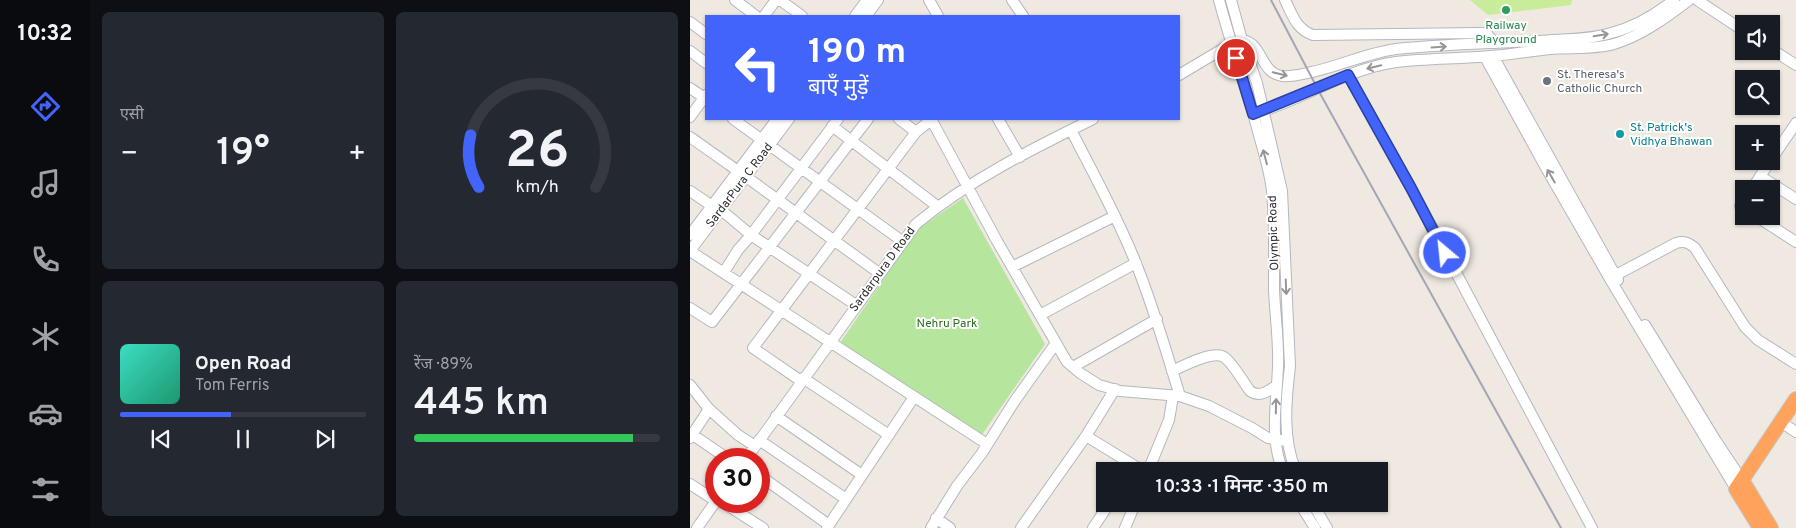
<!DOCTYPE html>
<html lang="hi">
<head>
<meta charset="utf-8">
<style>
  :root { --surface:#171b24; --page:#242831; --text:#f1f3f6; --muted:#9ea1a6; --line:#363941; --accent:#4264fb }
  body { margin:0; font-family:Overpass,"Noto Sans Devanagari",sans-serif; background:var(--page); color:var(--text); height:100vh; display:flex; flex-direction:column; font-size:19px; white-space:nowrap }
  * { box-sizing:border-box; margin:0 }
  p { font-size:16px; color:var(--muted) }
  .icon { flex:none; width:28px; height:28px; fill:none; stroke:currentColor; stroke-width:2; stroke-linecap:round; stroke-linejoin:round }
  .map { position:relative; flex:1; overflow:hidden }
  .panel { display:flex; flex-direction:column; gap:12px; padding:12px; background:#0d0f14; width:600px }
  .panel>* { flex:none }
  .guide { position:absolute; left:15px; top:15px; width:475px; height:105px; border-radius:0px; box-shadow:0 1px 4px #0004; background:#4264fb; color:#fff; overflow:hidden }
  .buttons { position:absolute; left:1045px; top:15px; display:grid; gap:10px }
  .buttons a { display:grid; place-items:center; width:45px; height:45px; border-radius:0px; background:var(--surface); box-shadow:0 1px 4px #0004; font-size:25px }
  .speed { position:absolute; left:15px; top:448px; display:flex; gap:10px; font-size:25px; font-weight:700; text-align:center }
  .speed>* { display:grid; place-content:center; width:65px; height:65px; border-radius:50%; background:var(--surface); box-shadow:0 1px 4px #0004; line-height:1 }
  .speed .limit { border:8px solid #d22; background:#fff; color:#111 }
  .pin { position:absolute; display:grid; place-items:center; width:42px; height:42px; color:#fff; margin:-21px; border:2px solid #fff; border-radius:50%; box-shadow:0 1px 5px #0007 }
  .me { position:absolute; width:55px; margin:-28px; rotate:332deg; stroke-linejoin:round; filter:drop-shadow(0 0 4px #0008) }
  .turn { display:flex; align-items:center; gap:18px; height:105px; padding:0 20px; font-size:22px }
  .turn .icon { width:65px; height:65px; stroke-width:2.5 }
  .turn b { display:block; font-size:35px; line-height:42px }
  .big { font-size:38px; font-weight:600; line-height:1.1 }
  .panel .tile { flex:1; display:flex; flex-direction:column; justify-content:center; gap:8px; min-width:0; padding:0 18px; border-radius:8px; background:var(--page) }
  .panel .dial { align-items:center; gap:0 }
  .dial svg { height:130px; overflow:visible; fill:none; stroke:var(--line); stroke-width:7; stroke-linecap:round; text-anchor:middle }
  .dial text { fill:var(--text); stroke:none }
  .song { display:flex; align-items:center; gap:15px }
  .cover { width:60px; height:60px; border-radius:8px; background:linear-gradient(135deg,hsl(170 70% 55%),hsl(160 70% 35%)) }
  .played { height:5px; border-radius:2px; background:linear-gradient(90deg,var(--accent) 45%,var(--line) 45%) }
  .keys { display:flex; justify-content:space-around; direction:ltr }
  .heat { display:flex; justify-content:space-between; align-items:center; font-size:28px; direction:ltr }
  .charge { height:8px; border-radius:4px; background:linear-gradient(90deg,#34c759 89%,var(--line) 0) }
  .panel .tiles { flex:1; display:grid; gap:12px; grid-template-columns:repeat(2,1fr) }
  .trip { position:absolute; left:406px; top:462px; width:292px; height:50px; border-radius:0px; background:var(--surface); box-shadow:0 1px 4px #0004; font-weight:600; line-height:50px; text-align:center }
  main { display:flex; flex:1; min-height:0 }
  .dock { display:flex; flex-direction:column; width:90px; justify-content:space-around; align-items:center; background:#090b0e; color:var(--muted) }
  .dock .icon { width:35px; height:35px }
  .dock .selected { color:var(--accent) }
  .dock b { font-size:22px; color:var(--text) }
  .map>svg:first-child { display:block }
  .green { fill:#b6e59e }
  .pitch { fill:#c9ec9a }
  .lines { fill:none; stroke-linecap:round; stroke-linejoin:round }
  .minor-casing { stroke:#b4b7c1; stroke-width:12 }
  .highway-casing { stroke:#c9c9c9; stroke-width:16 }
  .minor { stroke:#fff; stroke-width:10 }
  .highway { stroke:#ffa35c; stroke-width:14 }
  .rail { stroke:#a3a6b8; stroke-width:2 }
  .oneway { stroke:#969696 }
  .route-casing { stroke:#2b41a3; stroke-width:12 }
  .route { stroke:#4264fb; stroke-width:9 }
  .leisure-dot { fill:#2e9e5b; stroke:#fff; stroke-width:2 }
  .worship-dot { fill:#6b7280; stroke:#fff; stroke-width:2 }
  .culture-dot { fill:#0f9aa8; stroke:#fff; stroke-width:2 }
  .labels { text-anchor:middle; stroke-width:4; stroke-linejoin:round; paint-order:stroke }
  .leisure-label { font-size:12px; fill:#27864d; stroke:#fff }
  .worship-label { font-size:12px; fill:#5b616d; stroke:#fff; text-anchor:start }
  .culture-label { font-size:12px; fill:#0d838f; stroke:#fff; text-anchor:start }
  .street-label { font-size:12px; fill:#2e2e2e; stroke:#fff }
  .park-label { font-size:12px; fill:#2c6e1b; stroke:#fff }
</style>
</head>
<body>
<main>
<nav class="dock">
<b>10:32</b>
<svg class="icon selected" aria-label="directions" viewBox="0 0 24 24"><path d="M12 3l9 9-9 9-9-9zM9 14v-3h6M13 9l2 2-2 2"/></svg>
<svg class="icon" aria-label="music" viewBox="0 0 24 24"><path d="M9 18V5l10-2v13"/><circle cx="6" cy="18" r="3"/><circle cx="16" cy="16" r="3"/></svg>
<svg class="icon" aria-label="phone" viewBox="0 0 24 24"><path d="M5 4h4l2 5-3 2q2 4 5 5l2-3 5 2v4C11 20 4 13 5 4z"/></svg>
<svg class="icon" aria-label="climate" viewBox="0 0 24 24"><path d="M12 3v18M4 7l16 10M4 17L20 7"/></svg>
<svg class="icon" aria-label="car" viewBox="0 0 24 24"><path d="M5 17H2v-5l4-1 3-4h7l3 4 3 1v5h-3M9 17h6M6 11h13"/><circle cx="7" cy="17" r="2"/><circle cx="17" cy="17" r="2"/></svg>
<svg class="icon" aria-label="filters" viewBox="0 0 24 24"><path d="M4 7h16M4 17h16"/><circle cx="9" cy="7" r="2"/><circle cx="15" cy="17" r="2"/></svg>
</nav>
<section class="panel">
<div class="tiles">
<div class="tile"><p>एसी</p>
<div class="heat"><a>−</a><b class="big">19°</b><a>+</a></div>
</div>
<div class="tile dial"><svg viewBox="0 0 100 80">
<path d="M14 69A42 42 0 1 1 86 69"/>
<path d="M14 69A42 42 0 0 1 9 37" stroke="#4264fb"/>
<text x="50" y="56" font-size="32" font-weight="700">26</text>
<text x="50" y="72" font-size="11">km/h</text>
</svg></div>
<div class="tile">
<div class="song"><i class="cover"></i><div><b>Open Road</b><p>Tom Ferris</p></div></div>
<div class="played"></div>
<div class="keys"><svg class="icon" aria-label="previous" viewBox="0 0 24 24"><path d="M18 5L8 12l10 7zM5 5v14"/></svg><svg class="icon" aria-label="pause" viewBox="0 0 24 24"><path d="M8 5v14M16 5v14"/></svg><svg class="icon" aria-label="next" viewBox="0 0 24 24"><path d="M6 5l10 7-10 7zM19 5v14"/></svg></div>
</div>
<div class="tile"><p>रेंज · 89%</p><b class="big">445 km</b><div class="charge"></div></div>
</div>
</section>
<div class="map">
<svg width="1106" height="528" viewBox="0 0 1106 528">
  <rect width="100%" height="100%" fill="#efe9e1"/>
  <path class="green" d="M273 198 355 344 291 436 150 343 228 229Z"/>
  <path class="pitch" d="M780 0H882L881 5 798 15Z"/>
  <g class="lines">
    <defs>
      <path id="minor" d="M45 0 66 16
        M90 0 112 16
        M239 0 248 16
        M322 0 333 16
        M529 0C541 45 557 90 569 135 574 153 580 172 582 191 585 224 584 257 584 290 585 315 589 340 588 366 587 401 579 438 593 471
        M541 0 552 40 567 83 592 191 600 366C596 400 592 439 606 471
        M595 0C603 16 606 29 623 35L791 33 797 34 805 43
        M1007 0 1054 31
        M74 16 86 0
        M165 16 177 0
        M176 16 188 0
        M0 22 16 34
        M1081 49 1106 65
        M0 51 16 63
        M803 56 928 280
        M795 57 855 166 920 279 1046 489
        M489 75 541 44 552 40C573 43 570 73 592 76 602 77 612 74 622 72 650 66 677 53 706 49 752 44 802 43 849 41 873 39 898 40 921 33 945 27 965 15 984 0
        M658 75 721 188 902 528
        M0 88 16 99
        M567 113C614 99 656 69 706 62 737 58 769 59 800 56 820 55 840 51 860 49 881 47 904 50 924 44 951 36 977 17 999 0
        M0 117 16 95
        M43 119 212 241
        M209 119 226 132
        M241 119 307 241 377 362 390 373 409 385 430 391 490 396 519 406 562 428 578 438 597 441
        M308 119 330 157
        M142 126 247 206
        M381 130C403 173 427 216 445 261 463 305 476 351 490 396
        M0 137 48 171
        M1081 160 1106 123
        M55 176 189 273
        M1070 176 1106 199
        M1062 189 1080 161
        M0 191 22 206
        M1054 201 1050 206 1054 208
        M30 209 61 235 166 305
        M1066 216 1106 242
        M0 235 87 119
        M0 251 297 444
        M0 251 99 119
        M322 267 425 216
        M34 272 48 250 61 235 148 119
        M926 275 986 243C994 241 998 242 1005 248L1055 327 1068 340 1106 364
        M0 308 22 322 178 119
        M350 315 446 263
        M955 325 1026 441 1052 480
        M383 367 467 319
        M482 371C493 366 523 350 534 357 543 363 553 382 560 391 570 398 578 391 586 386
        M113 378 199 435
        M111 381 63 348 226 132 241 120
        M0 385 19 409 0 438
        M19 409 48 435 65 446
        M86 416 172 475
        M1097 426 1106 432
        M0 433 38 459
        M396 436 453 471
        M69 440 156 499
        M56 459 226 224C279 180 342 149 403 119
        M458 471 479 420 483 396
        M69 475 139 525
        M0 484 26 501
        M27 501 35 504 73 528
        M610 504 625 528
        M623 504 637 528
        M246 518 260 528
        M7 528 26 501
        M137 528 224 397
        M241 528 267 486 292 453 324 402 366 343
        M331 528 396 436 425 389
        M403 528 419 504
        M435 528 445 504"/>
      <path id="highway" d="M1052 480 1081 528
        M1070 528 1046 489 1106 399"/>
    </defs>
    <use href="#minor" class="minor-casing"/>
    <use href="#highway" class="highway-casing"/>
    <use href="#minor" class="minor"/>
    <use href="#highway" class="highway"/>
    <path class="rail" d="M581 0 632 97 871 528"/>
  </g>
  <defs><path id="oneway-shaft" d="M-6 0H5M1.5-3L5.5 0L1.5 3" fill="none" stroke-width="1.6" stroke-linecap="round" stroke-linejoin="round" transform="scale(1.25)"/></defs>
  <g class="oneway">
    <use href="#oneway-shaft" transform="translate(911 35) rotate(-10)"/>
    <use href="#oneway-shaft" transform="translate(749 47) rotate(-4)"/>
    <use href="#oneway-shaft" transform="translate(684 67) rotate(166)"/>
    <use href="#oneway-shaft" transform="translate(590 74) rotate(14)"/>
    <use href="#oneway-shaft" transform="translate(575 157) rotate(-105)"/>
    <use href="#oneway-shaft" transform="translate(861 176) rotate(-120)"/>
    <use href="#oneway-shaft" transform="translate(596 287) rotate(88)"/>
    <use href="#oneway-shaft" transform="translate(586 406) rotate(-89)"/>
  </g>
  <g class="lines">
    <defs>
      <path id="route" d="M546 58 563 114 658 75 721 188 755 253"/>
    </defs>
    <use href="#route" class="route-casing"/>
    <use href="#route" class="route"/>
  </g>
  <circle class="leisure-dot" cx="816" cy="10" r="5"/>
  <circle class="worship-dot" cx="857" cy="81" r="5"/>
  <circle class="culture-dot" cx="930" cy="134" r="5"/>
  <g class="labels">
    <g class="leisure-label">
      <text x="816" y="29">Railway<tspan x="816" dy="14">Playground</tspan></text>
    </g>
    <g class="worship-label">
      <text x="867" y="78">St. Theresa's<tspan x="867" dy="14">Catholic Church</tspan></text>
    </g>
    <g class="culture-label">
      <text x="940" y="131">St. Patrick's<tspan x="940" dy="14">Vidhya Bhawan</tspan></text>
    </g>
    <g class="street-label">
      <text transform="translate(49 185) rotate(-53)" y="4">SardarPura C Road</text>
      <text transform="translate(583 233) rotate(-92)" y="4">Olympic Road</text>
      <text transform="translate(192 269) rotate(-54)" y="4">Sardarpura D Road</text>
    </g>
    <g class="park-label">
      <text x="257" y="327">Nehru Park</text>
    </g>
  </g>
</svg>
<div class="buttons">
<a><svg class="icon" aria-label="sound" viewBox="0 0 24 24"><path d="M4 9h4l5-4v14l-5-4H4zM17 9q2 3 0 6"/></svg></a>
<a><svg class="icon" aria-label="search" viewBox="0 0 24 24"><circle cx="10" cy="10" r="6"/><path d="M15 15l6 6"/></svg></a>
<a>+</a>
<a>−</a>
</div>
<div class="speed"><div class="limit">30</div></div>
<div class="pin" style="left:546px;top:58px;background:#d93025"><svg class="icon" aria-label="arrive" viewBox="0 0 24 24"><path d="M6 21V4h12l-3 4 3 4H6"/></svg></div>
<svg class="me" style="left:755px;top:253px" viewBox="-20 -20 40 40"><circle r="17" fill="#4264fb" stroke="#fff" stroke-width="3"/><path d="M0-11L8 9 0 5-8 9z" fill="#fff"/></svg>
<div class="trip">10:33 · 1 मिनट · 350 m</div>
<div class="guide">
<div class="turn"><svg class="icon" aria-label="left" viewBox="0 0 24 24"><path d="M17 20v-9H6M10 6l-5 5 5 5"/></svg><div><b>190 m</b>बाएँ मुड़ें</div></div>
</div>
</div>
</main>
</body>
</html>
